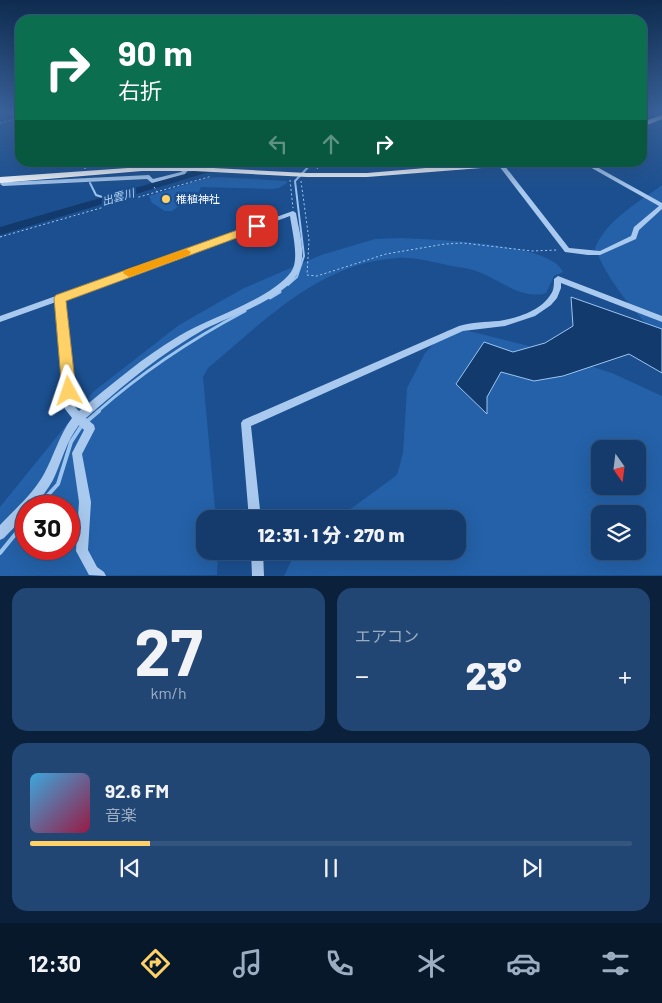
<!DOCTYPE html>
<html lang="ja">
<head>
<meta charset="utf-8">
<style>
  :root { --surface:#143b6b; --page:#214673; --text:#f1f3f6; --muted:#9dadc1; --line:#33557e; --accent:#ffd166 }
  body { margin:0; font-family:Barlow,"Noto Sans JP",sans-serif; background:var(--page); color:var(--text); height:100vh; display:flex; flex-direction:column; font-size:19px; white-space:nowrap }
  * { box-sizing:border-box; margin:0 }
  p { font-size:16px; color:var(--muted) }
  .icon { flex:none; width:28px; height:28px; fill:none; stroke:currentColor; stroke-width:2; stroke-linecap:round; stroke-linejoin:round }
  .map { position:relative; height:576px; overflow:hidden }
  .details { display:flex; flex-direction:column; gap:12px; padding:12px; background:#0b203b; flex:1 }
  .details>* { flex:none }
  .hud { position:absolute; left:15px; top:15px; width:632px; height:152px; border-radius:15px; box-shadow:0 5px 20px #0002,0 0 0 1px var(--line); background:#0b6e4f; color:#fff; overflow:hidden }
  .needle { width:32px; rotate:166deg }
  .controls { position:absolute; left:591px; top:440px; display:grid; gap:10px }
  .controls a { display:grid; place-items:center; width:55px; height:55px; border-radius:10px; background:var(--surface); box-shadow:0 5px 20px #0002,0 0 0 1px var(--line); font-size:25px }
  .speed { position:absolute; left:15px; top:495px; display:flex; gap:10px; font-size:25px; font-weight:700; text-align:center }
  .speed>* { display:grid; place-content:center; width:65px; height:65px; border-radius:50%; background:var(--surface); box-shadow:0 5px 20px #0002,0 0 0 1px var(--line); line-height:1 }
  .speed .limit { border:8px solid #d22; background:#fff; color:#111 }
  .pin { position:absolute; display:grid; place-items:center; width:42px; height:42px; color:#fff; margin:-21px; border-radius:10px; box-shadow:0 2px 8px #0006 }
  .me { position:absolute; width:55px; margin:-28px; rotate:355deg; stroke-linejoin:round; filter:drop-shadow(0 0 4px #0008) }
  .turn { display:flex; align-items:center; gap:18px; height:105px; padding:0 20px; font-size:22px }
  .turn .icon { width:65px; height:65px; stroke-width:2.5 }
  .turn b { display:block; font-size:35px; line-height:42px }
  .lanes { display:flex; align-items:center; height:48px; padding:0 20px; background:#0003; justify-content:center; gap:25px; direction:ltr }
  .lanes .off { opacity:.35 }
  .big { font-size:38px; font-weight:800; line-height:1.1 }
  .details .tile { flex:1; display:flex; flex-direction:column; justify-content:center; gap:8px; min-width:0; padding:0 18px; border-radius:15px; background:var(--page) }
  .details .dial { align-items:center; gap:0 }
  .dial b { font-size:65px; line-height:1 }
  .song { display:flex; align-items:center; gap:15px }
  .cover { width:60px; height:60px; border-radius:8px; background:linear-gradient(135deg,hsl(200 70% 55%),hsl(340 70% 35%)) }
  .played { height:5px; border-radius:2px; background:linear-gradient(90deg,var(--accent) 20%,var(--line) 20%) }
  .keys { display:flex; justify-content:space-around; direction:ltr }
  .heat { display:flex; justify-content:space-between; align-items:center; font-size:28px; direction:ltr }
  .details .tiles { flex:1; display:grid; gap:12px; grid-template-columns:1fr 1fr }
  .tile:last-child { grid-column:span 2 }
  .trip { position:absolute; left:196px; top:510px; width:270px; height:50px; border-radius:15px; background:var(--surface); box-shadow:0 5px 20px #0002,0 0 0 1px var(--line); font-weight:800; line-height:50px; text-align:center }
  .tabs { display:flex; height:80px; justify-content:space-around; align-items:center; background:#08182b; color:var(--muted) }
  .tabs .icon { width:35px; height:35px }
  .tabs .selected { color:var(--accent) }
  .tabs b { font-size:22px; color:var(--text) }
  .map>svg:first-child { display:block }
  .green { fill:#2461a8; fill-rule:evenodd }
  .water { fill:#123a6d; stroke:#9cc4f0 }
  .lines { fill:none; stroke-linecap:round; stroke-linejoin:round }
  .stream-far2 { stroke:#9cc4f0; stroke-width:2 }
  .stream-far1 { stroke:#9cc4f0; stroke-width:3 }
  .stream { stroke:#9cc4f0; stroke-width:4 }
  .river { fill:#123a6d; fill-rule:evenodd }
  .path { stroke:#a9c9ee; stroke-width:1; stroke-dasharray:2 2.5; stroke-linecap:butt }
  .minor { fill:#a9c9ee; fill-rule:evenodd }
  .highway { fill:#fff; fill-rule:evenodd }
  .route { fill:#ffd166; stroke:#a68842 }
  .slow { fill:#f59e0b }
  .poi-dot { fill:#ffd166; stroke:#1b4f8f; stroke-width:2 }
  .labels { text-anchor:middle; stroke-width:5; stroke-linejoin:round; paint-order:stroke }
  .far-water-label { font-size:11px; font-style:italic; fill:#b5d3f5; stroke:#1b4f8f }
  .far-poi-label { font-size:11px; fill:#fff; stroke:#1b4f8f; text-anchor:start }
</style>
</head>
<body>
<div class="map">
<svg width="662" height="576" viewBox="0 0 662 576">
  <rect width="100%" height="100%" fill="#1b4f8f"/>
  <path class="green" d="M220 177 287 181V183L279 188 271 189 201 187 198 193 200 199 182 204 172 211H165L152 203 149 196 206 178Z
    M662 185V341C636 313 609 284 595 248 607 219 638 203 662 185Z
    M401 238C433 240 550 242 563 272L554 276 546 293C521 301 497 277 473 270 464 267 455 267 447 265 431 262 415 257 398 258 321 262 264 321 208 368L203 377 216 519H205V551H218L217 575 0 576V507L93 392 179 325 242 289 321 255 375 239ZM26 506H69V549H26Z
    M447 330 469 331 525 345 612 373 662 396V575L284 576 296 551H458V519H337L397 475 403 453 407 388 425 353ZM600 449H638V486H600ZM600 514H638V551H600Z"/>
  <path class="water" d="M571 297 662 329V373L629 354 563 376 534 381 501 372 487 397V414L456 384 484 342 513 352 545 343 573 326Z"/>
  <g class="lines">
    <path class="stream-far2" d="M8 111 18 117
      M83 162 85 168
      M90 183 96 195 108 199
      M288 285 297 277 304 256 295 181 313 162"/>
    <path class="stream-far1" d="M270 298 280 292
      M97 412C142 372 192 339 245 311"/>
    <path class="stream" d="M86 422 99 411
      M38 506 58 484 71 442 82 425
      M0 553 26 521"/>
    <path class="river" d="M225 162H242L0 235V227Z"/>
    <path class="path" d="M0 123 20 118
      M317 169 322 162
      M290 180 293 208
      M301 181 309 240 307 275 317 276 386 254 445 244 463 243 532 251 558 250
      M154 187 158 193
      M0 237 212 176"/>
    <path class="minor" d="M142 162H147L145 169 142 171 139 169Z
      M444 162H451L461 169 456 170Z
      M581 162H588L662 203V209L639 230 636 239 600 255H588L565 252 499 166 504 165 569 248 600 251 631 236 634 227 659 206Z
      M186 167 189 169 185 174 152 183 147 179 3 186 0 184 4 179 6 178 9 180 7 182 149 175 153 179 181 172Z
      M293 211 296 213C299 231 307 256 298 273 284 298 236 314 211 326 202 330 193 336 185 341 149 363 117 391 86 418L94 425 95 429 82 454 91 502 88 550 97 567 104 572 106 576 89 575 76 551 79 502 72 453 84 430 79 425C66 442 62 461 53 480 48 489 41 498 34 506H26V515L4 538 0 540V525C15 509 33 494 44 474 54 456 59 435 72 418L65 409 56 302 0 322V316ZM290 216C292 231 300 260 291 272 270 300 210 317 179 336 143 357 111 385 79 411L75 407 64 299Z
      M558 276 662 316V322L561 283V288L557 298 551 305 535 316 505 326 463 331 251 426 261 519H249L241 423 243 420 459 326C472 322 485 322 499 321 517 318 541 311 551 294 554 290 554 284 554 279Z
      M251 551H263L264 576H252Z"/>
    <path class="highway" d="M662 115V119L642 127V122Z
      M496 162H538L534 164 367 177H307L194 171H142L0 183V177L142 167H194L307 173H367Z"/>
  </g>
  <linearGradient id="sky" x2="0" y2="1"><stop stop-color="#0f2b4f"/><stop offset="0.58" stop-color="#39639b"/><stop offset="1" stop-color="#39639b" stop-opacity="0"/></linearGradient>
  <rect width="662" height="192" fill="url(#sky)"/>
  <path class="route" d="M257 223 262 226 261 229 66 301 76 391 74 395 69 397 64 395 62 391 54 298 56 295Z"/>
  <path class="slow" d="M186 249 191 252 189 255 129 277 123 273 125 270Z"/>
  <circle class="poi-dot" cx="166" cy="199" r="5"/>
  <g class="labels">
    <g class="far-water-label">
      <text transform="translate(118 197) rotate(-16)" y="4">出雲川</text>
    </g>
    <g class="far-poi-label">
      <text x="176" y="203">椎植神社</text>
    </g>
  </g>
</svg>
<div class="controls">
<a><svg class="needle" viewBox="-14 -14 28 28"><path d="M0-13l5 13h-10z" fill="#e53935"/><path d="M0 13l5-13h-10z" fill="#9dadc1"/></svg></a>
<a><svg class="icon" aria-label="layers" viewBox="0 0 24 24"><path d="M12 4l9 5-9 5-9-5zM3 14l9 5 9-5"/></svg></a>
</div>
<div class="speed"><div class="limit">30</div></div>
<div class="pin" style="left:257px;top:226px;background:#d93025"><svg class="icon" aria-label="arrive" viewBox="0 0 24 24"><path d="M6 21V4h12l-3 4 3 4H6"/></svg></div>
<svg class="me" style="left:69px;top:391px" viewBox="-20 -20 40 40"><path d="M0-17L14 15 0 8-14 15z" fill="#ffd166" stroke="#fff" stroke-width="4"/></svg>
<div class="trip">12:31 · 1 分 · 270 m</div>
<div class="hud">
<div class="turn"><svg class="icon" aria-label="right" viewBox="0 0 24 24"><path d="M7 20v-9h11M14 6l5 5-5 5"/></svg><div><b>90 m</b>右折</div></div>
<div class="lanes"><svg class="icon off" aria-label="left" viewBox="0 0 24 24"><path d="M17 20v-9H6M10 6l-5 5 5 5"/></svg><svg class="icon off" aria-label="ahead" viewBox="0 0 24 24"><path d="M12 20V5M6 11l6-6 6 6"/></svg><svg class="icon" aria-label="right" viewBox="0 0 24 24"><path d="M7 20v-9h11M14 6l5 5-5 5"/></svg></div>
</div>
</div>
<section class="details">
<div class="tiles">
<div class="tile dial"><b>27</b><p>km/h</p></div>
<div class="tile"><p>エアコン</p>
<div class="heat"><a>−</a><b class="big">23°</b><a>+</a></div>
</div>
<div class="tile">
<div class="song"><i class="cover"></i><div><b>92.6 FM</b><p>音楽</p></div></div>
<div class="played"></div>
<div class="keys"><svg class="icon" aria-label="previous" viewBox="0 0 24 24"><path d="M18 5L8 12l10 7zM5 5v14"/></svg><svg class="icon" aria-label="pause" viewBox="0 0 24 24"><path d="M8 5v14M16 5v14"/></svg><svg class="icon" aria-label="next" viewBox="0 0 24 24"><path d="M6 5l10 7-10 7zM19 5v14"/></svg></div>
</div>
</div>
</section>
<nav class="tabs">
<b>12:30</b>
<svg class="icon selected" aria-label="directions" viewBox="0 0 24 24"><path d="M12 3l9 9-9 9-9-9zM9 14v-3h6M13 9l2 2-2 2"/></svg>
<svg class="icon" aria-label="music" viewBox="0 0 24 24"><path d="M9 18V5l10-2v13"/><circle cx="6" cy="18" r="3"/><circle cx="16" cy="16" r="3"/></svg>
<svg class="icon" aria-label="phone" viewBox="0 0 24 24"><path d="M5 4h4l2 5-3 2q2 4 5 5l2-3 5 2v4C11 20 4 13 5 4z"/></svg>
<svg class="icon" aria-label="climate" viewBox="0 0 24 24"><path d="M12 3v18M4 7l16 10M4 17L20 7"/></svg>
<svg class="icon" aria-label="car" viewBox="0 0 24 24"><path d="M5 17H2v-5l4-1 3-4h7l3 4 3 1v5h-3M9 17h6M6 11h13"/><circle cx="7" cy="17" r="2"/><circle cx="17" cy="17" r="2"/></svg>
<svg class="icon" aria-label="filters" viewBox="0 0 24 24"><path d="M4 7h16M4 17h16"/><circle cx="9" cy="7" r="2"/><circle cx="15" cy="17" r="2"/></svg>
</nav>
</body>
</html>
